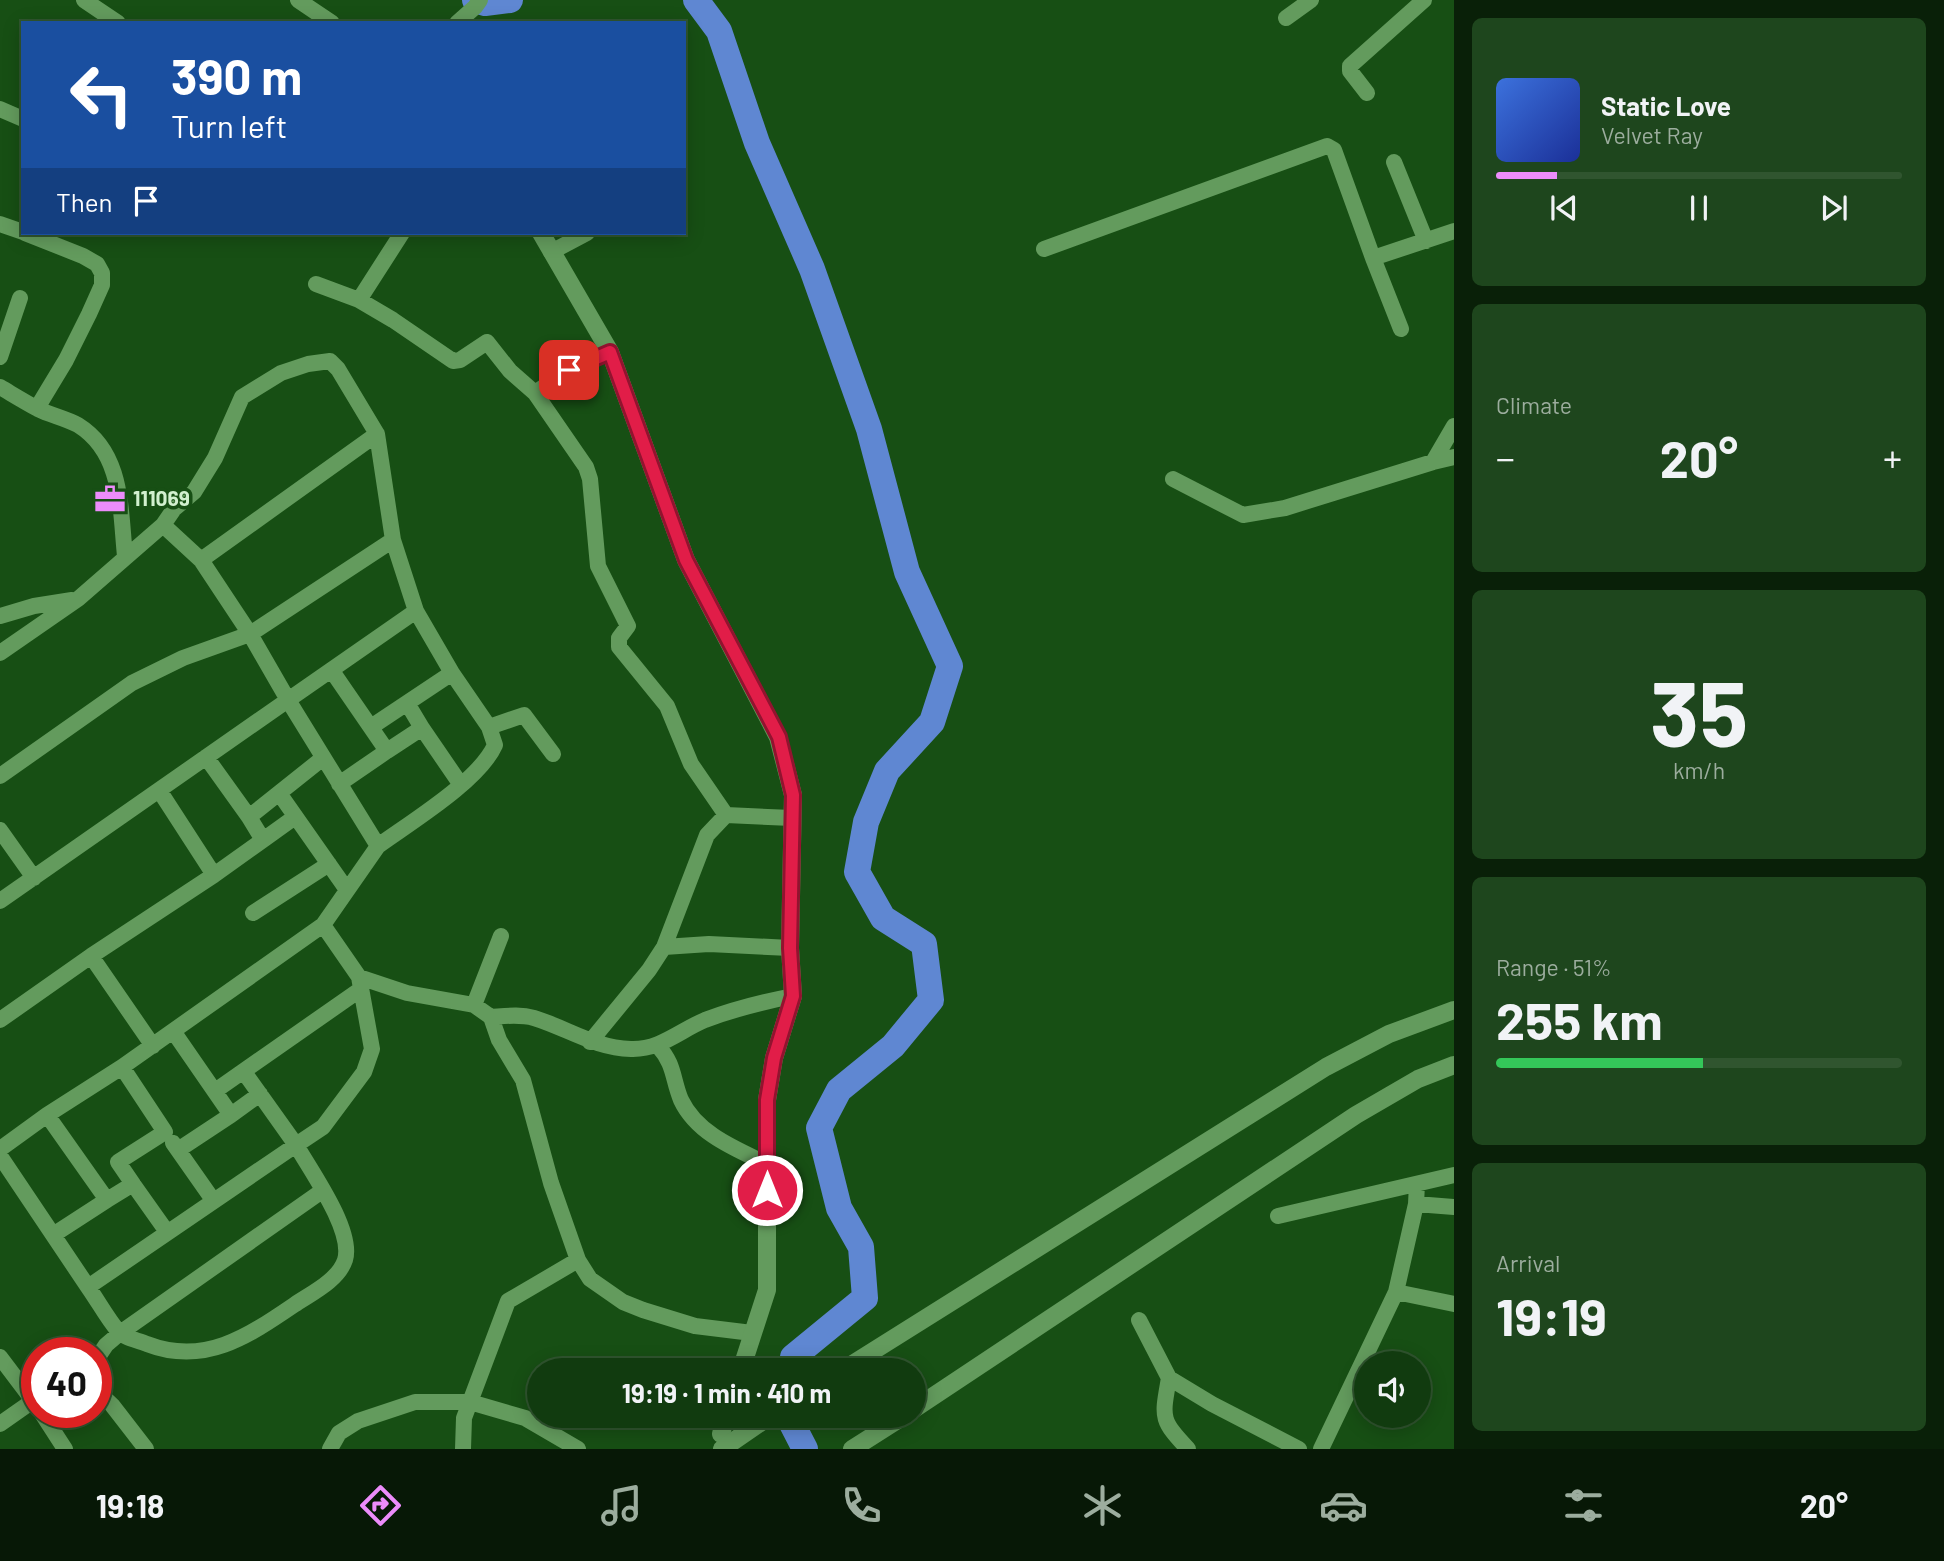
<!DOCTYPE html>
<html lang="en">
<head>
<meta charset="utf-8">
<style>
  :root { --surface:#113b0f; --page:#1e461d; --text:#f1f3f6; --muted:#9cad9e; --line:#30552f; --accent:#ec8cfa }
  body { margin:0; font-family:Barlow,sans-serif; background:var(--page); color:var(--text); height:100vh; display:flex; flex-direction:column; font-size:26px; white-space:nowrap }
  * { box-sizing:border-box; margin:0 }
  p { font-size:23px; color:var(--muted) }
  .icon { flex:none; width:38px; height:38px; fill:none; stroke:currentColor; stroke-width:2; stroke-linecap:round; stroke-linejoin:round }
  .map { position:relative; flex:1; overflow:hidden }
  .drawer { display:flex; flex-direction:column; gap:18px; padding:18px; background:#092008; width:490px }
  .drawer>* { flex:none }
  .hud { position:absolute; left:21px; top:21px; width:665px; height:214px; border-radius:0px; box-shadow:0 4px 18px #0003,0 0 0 2px var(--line); background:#1a4fa0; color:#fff; overflow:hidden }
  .fabs { position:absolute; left:1354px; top:1351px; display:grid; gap:14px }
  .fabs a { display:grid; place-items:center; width:77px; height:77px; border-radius:50%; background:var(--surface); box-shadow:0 4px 18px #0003,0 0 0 2px var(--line); font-size:35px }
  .speed { position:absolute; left:21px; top:1337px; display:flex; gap:14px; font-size:35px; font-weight:700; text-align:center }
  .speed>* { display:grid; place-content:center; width:91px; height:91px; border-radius:50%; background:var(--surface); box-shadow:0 4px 18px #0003,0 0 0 2px var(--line); line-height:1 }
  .speed .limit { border:10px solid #d22; background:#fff; color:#111 }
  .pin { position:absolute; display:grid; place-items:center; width:60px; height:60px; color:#fff; margin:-30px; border-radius:14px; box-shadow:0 4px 10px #0006 }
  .me { position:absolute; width:77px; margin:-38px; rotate:0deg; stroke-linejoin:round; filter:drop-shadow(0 0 5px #0008) }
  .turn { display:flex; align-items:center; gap:24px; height:147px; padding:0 35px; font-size:32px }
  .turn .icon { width:91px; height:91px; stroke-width:2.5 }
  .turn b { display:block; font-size:49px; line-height:60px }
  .then { display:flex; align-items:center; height:66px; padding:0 35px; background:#0003; gap:14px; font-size:26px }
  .big { font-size:52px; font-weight:700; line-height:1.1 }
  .drawer .card { flex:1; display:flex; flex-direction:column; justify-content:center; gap:10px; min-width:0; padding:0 24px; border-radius:10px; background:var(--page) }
  .drawer .dial { align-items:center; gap:0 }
  .dial b { font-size:91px; line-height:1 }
  .song { display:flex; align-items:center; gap:21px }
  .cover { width:84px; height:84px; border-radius:10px; background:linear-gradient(135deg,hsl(220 70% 55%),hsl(230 70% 35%)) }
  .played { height:7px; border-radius:4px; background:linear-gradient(90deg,var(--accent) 15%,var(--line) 15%) }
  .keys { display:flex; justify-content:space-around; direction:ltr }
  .heat { display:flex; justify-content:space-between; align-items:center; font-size:38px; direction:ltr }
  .charge { height:10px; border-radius:5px; background:linear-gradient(90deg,#34c759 51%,var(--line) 0) }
  .trip { position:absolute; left:527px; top:1358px; width:399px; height:70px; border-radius:35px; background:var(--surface); box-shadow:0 4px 18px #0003,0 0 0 2px var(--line); font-weight:700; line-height:70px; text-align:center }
  .tab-bar { display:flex; height:112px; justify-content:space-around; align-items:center; background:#071806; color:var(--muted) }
  .tab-bar .icon { width:49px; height:49px }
  .tab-bar .selected { color:var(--accent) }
  .tab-bar b { font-size:32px; color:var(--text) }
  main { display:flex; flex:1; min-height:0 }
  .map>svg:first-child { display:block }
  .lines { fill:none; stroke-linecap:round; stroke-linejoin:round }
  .river { stroke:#5f87d2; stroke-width:26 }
  .minor { stroke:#639b5d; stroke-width:16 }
  .tertiary { stroke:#639b5d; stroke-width:18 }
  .secondary { stroke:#639b5d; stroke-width:18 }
  .route-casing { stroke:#92132f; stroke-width:18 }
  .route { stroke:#e11d48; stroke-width:12 }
  .labels { text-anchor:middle; stroke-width:7; stroke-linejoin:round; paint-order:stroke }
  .poi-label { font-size:21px; font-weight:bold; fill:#d2f0cf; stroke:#174f14; text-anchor:start }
</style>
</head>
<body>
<main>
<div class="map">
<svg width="1454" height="1449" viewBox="0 0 1454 1449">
  <rect width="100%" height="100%" fill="#174f14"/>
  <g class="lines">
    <path class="river" d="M475 0 485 3 510 0
      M696 0 719 31 757 143 812 269 869 429 907 572 950 666 932 722 887 771 866 822 857 872 883 918 924 944 931 1000 893 1046 839 1090 819 1128 839 1208 861 1247 865 1298 793 1357 792 1370
      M788 1416 805 1449"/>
    <path class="minor" d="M84 0 118 23
      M298 0 332 23
      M1286 18 1311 0
      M457 23 475 7 480 0
      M1367 93 1350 71V66L1424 0
      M0 109 23 119
      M1394 162 1426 241
      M0 224 23 232
      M25 233 83 256 97 264 102 273V285L89 314 66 360 37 408
      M1044 249 1327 146 1334 150 1373 258 1454 231
      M551 252 587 233
      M1373 258 1401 329
      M316 284 359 300 393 320 453 361 460 360 487 342 510 371 535 393
      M359 300 402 233
      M610 352 569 370 535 393 586 467 590 479 598 566 628 626 619 638V647L667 706 691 764 726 815
      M0 357 20 298
      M0 387C12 394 25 402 38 409 50 415 65 418 78 425 123 453 120 508 125 556
      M1454 426 1433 462 1454 457
      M1173 479 1243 515 1285 508 1433 462
      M393 540 416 611 288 700 378 846C411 822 479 781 495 745L489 727 452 673 416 611
      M0 616 34 606 72 600
      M0 653 78 599 163 525 174 509 194 492 215 458 242 397 281 373 308 364 330 361 338 369 377 434 201 560
      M332 671 387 751 339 784
      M371 727 407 703
      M489 727 524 715 553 754
      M422 728 407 703 452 673
      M387 751 422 728 461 785
      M206 757 249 817
      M0 776 132 683 183 658 250 634 393 540 377 434
      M159 790 214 875 263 840 249 817 323 758
      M279 793 347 890
      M0 830 34 878
      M263 840 295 817
      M0 901 288 700 250 634 201 560 163 525
      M253 913 329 864
      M323 925 378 846
      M790 948 709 944 664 947 707 835 726 815 792 818
      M359 977 407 993 474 1005 491 1017C506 1016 520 1014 534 1018 567 1028 595 1048 631 1049 660 1050 679 1031 705 1020 734 1009 762 1002 793 996
      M474 1005 501 936
      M491 1017 499 1040 523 1080 551 1183 578 1260 590 1279 623 1302 643 1310 695 1326 752 1333
      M0 1020 91 956
      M173 1031 231 1115 178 1150
      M590 1042 649 970 664 947
      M153 1046 91 956 214 875
      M658 1046C675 1065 672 1078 681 1100 697 1134 736 1149 767 1164
      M215 1091 361 989
      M47 1115 107 1200 53 1235
      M231 1115 260 1094
      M173 1143 213 1200
      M0 1149 47 1115 122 1067 323 925 359 977 372 1049 364 1072 323 1127 296 1145 244 1072
      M0 1156 88 1287 296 1145C311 1171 354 1231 345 1260 338 1281 310 1294 294 1305 247 1337 204 1366 147 1344 138 1340 124 1338 118 1331 107 1318 98 1301 88 1287
      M133 1184 167 1232
      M107 1200 133 1184 118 1162 165 1132 122 1067
      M1416 1204 1454 1207
      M1278 1216 1454 1175
      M1396 1292 1454 1304
      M1139 1320 1169 1378 1212 1404 1299 1449
      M0 1357 37 1406
      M96 1360 106 1345 120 1333 322 1191
      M1169 1378C1162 1418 1160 1419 1188 1449
      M96 1390 112 1405 146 1449
      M41 1412 65 1449
      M0 1424 37 1398
      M330 1449 339 1433 358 1421 415 1402H470L525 1418 578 1449
      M463 1449 464 1418 508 1301 578 1260
      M1321 1449 1396 1292 1416 1204 1417 1184"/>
    <path class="tertiary" d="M541 233 610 352 686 560 778 737 793 795 790 948 793 996 774 1058 767 1100V1290L741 1370
      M721 1434 726 1416"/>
    <path class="secondary" d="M843 1370 1326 1067 1389 1034 1454 1010
      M914 1409 1356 1115 1418 1079 1454 1065
      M722 1449 770 1416
      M852 1449 904 1416"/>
  </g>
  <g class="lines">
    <defs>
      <path id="route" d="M569 370 610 352 686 560 779 737 793 795 790 948 793 996 774 1058 767 1100V1190"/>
    </defs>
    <use href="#route" class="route-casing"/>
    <use href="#route" class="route"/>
  </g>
  <defs>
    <symbol id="office-bare" viewBox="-9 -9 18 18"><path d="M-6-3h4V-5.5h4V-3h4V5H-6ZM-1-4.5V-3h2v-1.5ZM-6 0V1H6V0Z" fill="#ec8cfa" stroke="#174f14" stroke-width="2.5" paint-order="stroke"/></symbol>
  </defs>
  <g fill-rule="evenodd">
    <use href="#office-bare" x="88" y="477" width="44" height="44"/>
  </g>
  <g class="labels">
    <g class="poi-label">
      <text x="133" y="506">111069</text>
    </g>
  </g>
</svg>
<div class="fabs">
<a><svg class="icon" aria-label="sound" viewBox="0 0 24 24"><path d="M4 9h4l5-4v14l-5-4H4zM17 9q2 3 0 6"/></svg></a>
</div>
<div class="speed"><div class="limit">40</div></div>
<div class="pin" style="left:569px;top:370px;background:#d93025"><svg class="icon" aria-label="arrive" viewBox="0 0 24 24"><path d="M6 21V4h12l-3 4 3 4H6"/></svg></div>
<svg class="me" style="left:767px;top:1190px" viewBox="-20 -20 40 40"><circle r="17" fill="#e11d48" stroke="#fff" stroke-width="3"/><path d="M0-11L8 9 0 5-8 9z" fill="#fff"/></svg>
<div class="trip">19:19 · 1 min · 410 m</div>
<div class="hud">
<div class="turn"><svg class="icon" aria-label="left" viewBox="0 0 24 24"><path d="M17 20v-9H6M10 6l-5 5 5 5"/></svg><div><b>390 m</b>Turn left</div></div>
<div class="then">Then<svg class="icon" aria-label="arrive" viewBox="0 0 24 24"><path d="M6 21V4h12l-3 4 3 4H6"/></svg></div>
</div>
</div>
<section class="drawer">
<div class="card">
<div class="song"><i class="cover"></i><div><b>Static Love</b><p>Velvet Ray</p></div></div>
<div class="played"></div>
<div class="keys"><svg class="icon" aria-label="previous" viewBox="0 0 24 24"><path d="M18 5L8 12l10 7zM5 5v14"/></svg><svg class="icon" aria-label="pause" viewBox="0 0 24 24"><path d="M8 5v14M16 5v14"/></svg><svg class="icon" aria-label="next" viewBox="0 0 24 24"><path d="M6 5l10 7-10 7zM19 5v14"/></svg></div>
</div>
<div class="card"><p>Climate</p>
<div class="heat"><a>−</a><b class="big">20°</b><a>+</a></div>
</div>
<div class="card dial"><b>35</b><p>km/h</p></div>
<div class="card"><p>Range · 51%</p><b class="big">255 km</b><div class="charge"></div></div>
<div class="card"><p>Arrival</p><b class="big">19:19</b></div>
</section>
</main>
<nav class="tab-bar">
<b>19:18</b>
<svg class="icon selected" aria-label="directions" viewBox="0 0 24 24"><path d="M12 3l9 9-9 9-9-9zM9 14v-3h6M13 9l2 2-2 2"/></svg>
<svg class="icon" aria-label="music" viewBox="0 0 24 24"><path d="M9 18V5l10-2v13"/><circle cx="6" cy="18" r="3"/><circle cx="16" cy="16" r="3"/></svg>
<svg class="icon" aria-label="phone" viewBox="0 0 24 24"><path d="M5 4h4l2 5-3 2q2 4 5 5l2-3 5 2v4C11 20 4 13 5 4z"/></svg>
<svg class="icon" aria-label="climate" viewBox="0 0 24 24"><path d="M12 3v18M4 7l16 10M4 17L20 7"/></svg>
<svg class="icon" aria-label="car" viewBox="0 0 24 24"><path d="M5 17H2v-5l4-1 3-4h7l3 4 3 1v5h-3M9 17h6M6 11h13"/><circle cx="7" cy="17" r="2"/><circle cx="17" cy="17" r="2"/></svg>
<svg class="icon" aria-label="filters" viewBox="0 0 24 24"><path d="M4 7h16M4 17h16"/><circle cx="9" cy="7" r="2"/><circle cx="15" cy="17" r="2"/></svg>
<b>20°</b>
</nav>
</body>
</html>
